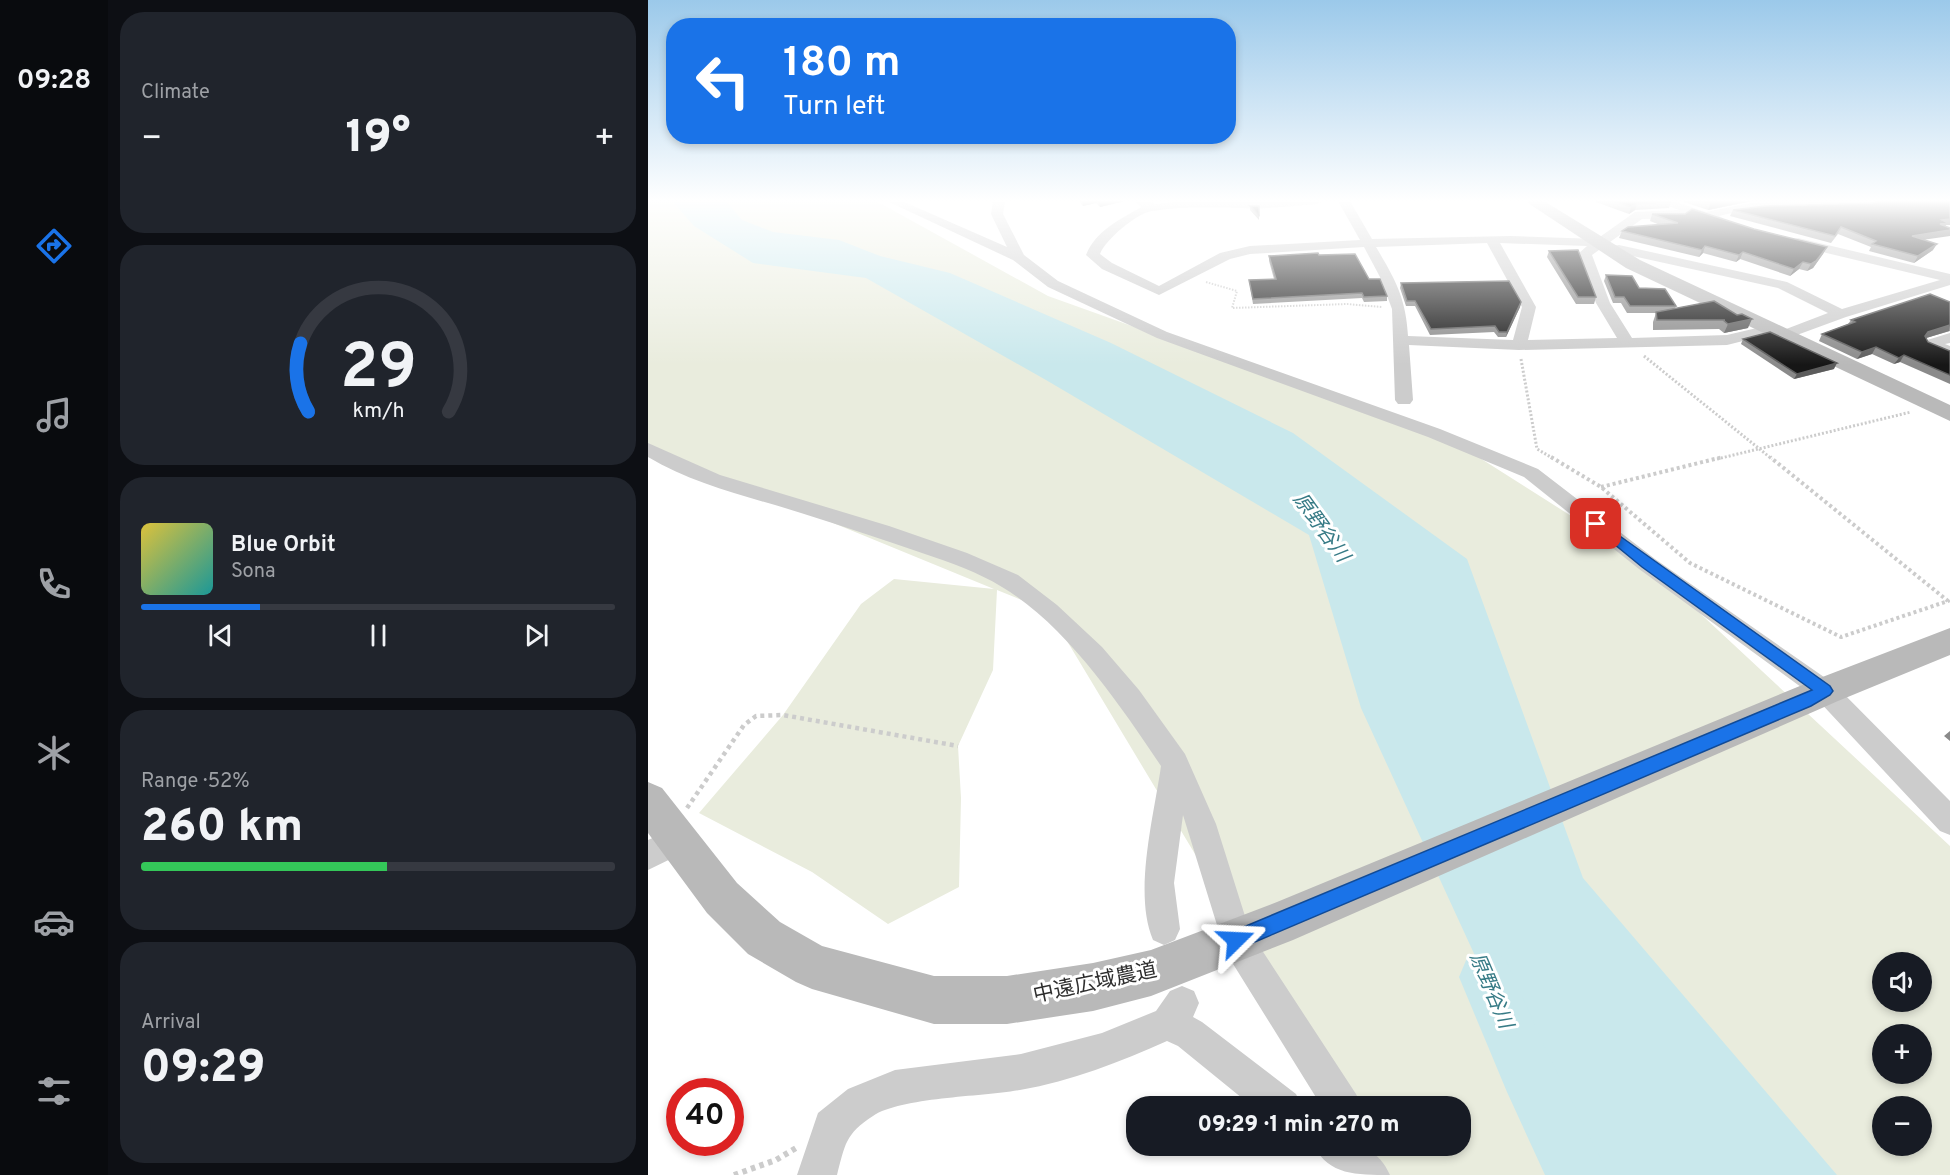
<!DOCTYPE html>
<html lang="en">
<head>
<meta charset="utf-8">
<style>
  :root { --surface:#171b24; --page:#20242c; --text:#f1f3f6; --muted:#9ea1a6; --line:#363941; --accent:#1a73e8 }
  body { margin:0; font-family:Overpass,"Noto Sans JP",sans-serif; background:var(--page); color:var(--text); height:100vh; display:flex; flex-direction:column; font-size:22px; white-space:nowrap }
  * { box-sizing:border-box; margin:0 }
  p { font-size:20px; color:var(--muted) }
  .icon { flex:none; width:33px; height:33px; fill:none; stroke:currentColor; stroke-width:2; stroke-linecap:round; stroke-linejoin:round }
  .map { position:relative; flex:1; overflow:hidden }
  .drawer { display:flex; flex-direction:column; gap:12px; padding:12px; background:#0d0f14; width:540px }
  .drawer>* { flex:none }
  .banner { position:absolute; left:18px; top:18px; width:570px; height:126px; border-radius:24px; box-shadow:0 3px 9px #0003; background:#1a73e8; color:#fff; overflow:hidden }
  .tools { position:absolute; left:1224px; top:952px; display:grid; gap:12px }
  .tools a { display:grid; place-items:center; width:60px; height:60px; border-radius:50%; background:var(--surface); box-shadow:0 3px 9px #0003; font-size:30px }
  .speed { position:absolute; left:18px; top:1078px; display:flex; gap:12px; font-size:30px; font-weight:700; text-align:center }
  .speed>* { display:grid; place-content:center; width:78px; height:78px; border-radius:50%; background:var(--surface); box-shadow:0 3px 9px #0003; line-height:1 }
  .speed .limit { border:9px solid #d22; background:#fff; color:#111 }
  .pin { position:absolute; display:grid; place-items:center; width:51px; height:51px; color:#fff; margin:-26px; border-radius:12px; box-shadow:0 3px 9px #0006 }
  .me { position:absolute; width:66px; margin:-33px; rotate:69deg; stroke-linejoin:round; filter:drop-shadow(0 0 4px #0008) }
  .turn { display:flex; align-items:center; gap:21px; height:126px; padding:0 18px; font-size:27px }
  .turn .icon { width:78px; height:78px; stroke-width:2.5 }
  .turn b { display:block; font-size:42px; line-height:51px }
  .big { font-size:45px; font-weight:800; line-height:1.1 }
  .drawer .card { flex:1; display:flex; flex-direction:column; justify-content:center; gap:9px; min-width:0; padding:0 21px; border-radius:24px; background:var(--page) }
  .drawer .dial { align-items:center; gap:0 }
  .dial svg { height:156px; overflow:visible; fill:none; stroke:var(--line); stroke-width:7; stroke-linecap:round; text-anchor:middle }
  .dial text { fill:var(--text); stroke:none }
  .song { display:flex; align-items:center; gap:18px }
  .cover { width:72px; height:72px; border-radius:9px; background:linear-gradient(135deg,hsl(50 70% 55%),hsl(180 70% 35%)) }
  .played { height:6px; border-radius:3px; background:linear-gradient(90deg,var(--accent) 25%,var(--line) 25%) }
  .keys { display:flex; justify-content:space-around; direction:ltr }
  .heat { display:flex; justify-content:space-between; align-items:center; font-size:33px; direction:ltr }
  .charge { height:9px; border-radius:4px; background:linear-gradient(90deg,#34c759 52%,var(--line) 0) }
  .trip { position:absolute; left:478px; top:1096px; width:345px; height:60px; border-radius:24px; background:var(--surface); box-shadow:0 3px 9px #0003; font-weight:800; line-height:60px; text-align:center }
  main { display:flex; flex:1; min-height:0 }
  .menu { display:flex; flex-direction:column; width:108px; justify-content:space-around; align-items:center; background:#090b0e; color:var(--muted) }
  .menu .icon { width:42px; height:42px }
  .menu .active { color:var(--accent) }
  .menu b { font-size:27px; color:var(--text) }
  .map>svg:first-child { display:block }
  .green { fill:#e9ecdd; fill-rule:evenodd }
  .water { fill:#c9e8ec }
  .lines { fill:none; stroke-linecap:round; stroke-linejoin:round }
  .river { fill:#c9e8ec; fill-rule:evenodd }
  .path-far4 { stroke:#ccc; stroke-width:2; stroke-dasharray:1.5 1.5; stroke-linecap:butt }
  .path-far3 { stroke:#ccc; stroke-width:3; stroke-dasharray:2 2; stroke-linecap:butt }
  .path-far2 { stroke:#ccc; stroke-width:4; stroke-dasharray:3 3; stroke-linecap:butt }
  .path-far1 { stroke:#ccc; stroke-width:4.5; stroke-dasharray:4 4; stroke-linecap:butt }
  .path { stroke:#ccc; stroke-width:6; stroke-dasharray:4.5 4.5; stroke-linecap:butt }
  .street { fill:#ccc; fill-rule:evenodd }
  .secondary { fill:#b9b9b9; fill-rule:evenodd }
  .wall { fill:#8a8a8a }
  .shaded-wall { fill:#5c5c5c }
  .building { fill:#161616; stroke:#5c5c5c; stroke-width:1.5 }
  .route { fill:#1a73e8; stroke:#114b97; stroke-width:1.5 }
  .labels { text-anchor:middle; stroke-width:6; stroke-linejoin:round; paint-order:stroke }
  .water-label { font-size:20px; font-style:italic; fill:#377b86; stroke:#fff }
  .near-street-label { font-size:21px; fill:#2f2f2f; stroke:#fff }
</style>
</head>
<body>
<main>
<nav class="menu">
<b>09:28</b>
<svg class="icon active" aria-label="directions" viewBox="0 0 24 24"><path d="M12 3l9 9-9 9-9-9zM9 14v-3h6M13 9l2 2-2 2"/></svg>
<svg class="icon" aria-label="music" viewBox="0 0 24 24"><path d="M9 18V5l10-2v13"/><circle cx="6" cy="18" r="3"/><circle cx="16" cy="16" r="3"/></svg>
<svg class="icon" aria-label="phone" viewBox="0 0 24 24"><path d="M5 4h4l2 5-3 2q2 4 5 5l2-3 5 2v4C11 20 4 13 5 4z"/></svg>
<svg class="icon" aria-label="climate" viewBox="0 0 24 24"><path d="M12 3v18M4 7l16 10M4 17L20 7"/></svg>
<svg class="icon" aria-label="car" viewBox="0 0 24 24"><path d="M5 17H2v-5l4-1 3-4h7l3 4 3 1v5h-3M9 17h6M6 11h13"/><circle cx="7" cy="17" r="2"/><circle cx="17" cy="17" r="2"/></svg>
<svg class="icon" aria-label="filters" viewBox="0 0 24 24"><path d="M4 7h16M4 17h16"/><circle cx="9" cy="7" r="2"/><circle cx="15" cy="17" r="2"/></svg>
</nav>
<section class="drawer">
<div class="card"><p>Climate</p>
<div class="heat"><a>−</a><b class="big">19°</b><a>+</a></div>
</div>
<div class="card dial"><svg viewBox="0 0 100 80">
<path d="M14 69A42 42 0 1 1 86 69"/>
<path d="M14 69A42 42 0 0 1 10 34" stroke="#1a73e8"/>
<text x="50" y="56" font-size="32" font-weight="700">29</text>
<text x="50" y="72" font-size="11">km/h</text>
</svg></div>
<div class="card">
<div class="song"><i class="cover"></i><div><b>Blue Orbit</b><p>Sona</p></div></div>
<div class="played"></div>
<div class="keys"><svg class="icon" aria-label="previous" viewBox="0 0 24 24"><path d="M18 5L8 12l10 7zM5 5v14"/></svg><svg class="icon" aria-label="pause" viewBox="0 0 24 24"><path d="M8 5v14M16 5v14"/></svg><svg class="icon" aria-label="next" viewBox="0 0 24 24"><path d="M6 5l10 7-10 7zM19 5v14"/></svg></div>
</div>
<div class="card"><p>Range · 52%</p><b class="big">260 km</b><div class="charge"></div></div>
<div class="card"><p>Arrival</p><b class="big">09:29</b></div>
</section>
<div class="map">
<svg width="1302" height="1175" viewBox="0 0 1302 1175">
  <rect width="100%" height="100%" fill="#fff"/>
  <path class="green" d="M0 201H228L400 296 805 441 999 564 1302 846V1175H739L723 1146H813V1107H699L401 611 349 590 345 670 310 746 313 798 311 887 240 924 164 872 51 813 135 715 213 604 246 579 346 589 0 447ZM1234 963H1274V1002H1234ZM1234 1035H1274V1074H1234ZM1234 1107H1274V1146H1234Z"/>
  <path class="water" d="M24 201H78L94 220 125 232 191 240 232 256 302 273 463 343 645 433 819 559 935 878 1189 1175H937L898 1110 713 708 661 535 398 380 218 278 105 263 46 226Z"/>
  <g class="lines">
    <path class="river" d="M838 950 857 958 899 1052 961 1175H897L859 1092 811 977 819 958Z"/>
    <path class="path-far4" d="M558 282 589 291 584 308 699 304 734 307"/>
    <path class="path-far3" d="M996 356 1124 459
      M873 359 889 449 906 459
      M1069 459 1263 412"/>
    <path class="path-far2" d="M903 457 953 487 1042 563 1193 637 1300 601 1122 457
      M953 487 1075 457"/>
    <path class="path-far1" d="M39 808 96 725 108 716 135 715 310 746"/>
    <path class="path" d="M86 1175 128 1160 148 1148"/>
    <path class="street" d="M239 201H254L359 247 343 214 345 201H357L355 214 376 255 410 281 519 332 792 429 890 469 1007 559 1186 684 1302 801V835L1292 831 1168 698 991 569 876 477 780 437 509 338 400 287 365 260Z
      M487 201H500L508 204 535 201H675L669 204C645 206 620 209 595 208 564 207 535 206 504 211 489 213 457 240 452 254L464 263 511 286 572 253 602 246 712 240 690 201H702L724 239 863 236 949 239 987 212 1031 210 1008 201H1025L1058 212 1103 203 1242 201C1227 214 1149 209 1127 209 1108 210 1089 211 1071 216L1078 220 1072 224 1041 214 1035 218 994 219 944 255 962 303 984 338 1079 335 1126 324 1134 329 1131 332 1079 345 871 350 761 345 765 400 762 404H750L747 400 744 309 732 277 716 247 602 254 582 259 511 295 454 269 438 255C448 230 472 220 493 207ZM839 243 874 307 865 340 760 336C758 298 747 279 728 247ZM852 243 939 246 930 254 948 303 969 338 880 340 888 307Z
      M1150 238 1302 274V285L1198 317 1138 339 1130 334 1133 331 1180 313 1130 288 971 253 962 254 956 250 957 247 971 245 1139 282 1194 309 1292 280 1145 245 1144 242 1145 239Z
      M1302 333V343L1297 344 1302 346V357L1276 347 1274 344 1276 341Z
      M0 443 72 475 241 526 319 553 370 575 409 605 454 647 491 690 537 754 568 824 602 932 708 1094 714 1107H674L577 951 535 815 526 883 532 929 527 940 516 945 505 940C485 893 506 816 513 766 472 705 418 625 354 587 330 572 301 562 274 553 234 539 194 526 153 513 103 497 46 485 0 457Z
      M29 827 39 831 44 841 39 851 0 870V840Z
      M534 986 546 991 551 1003 545 1017 554 1022 648 1094 654 1107H605L530 1046 519 1041C472 1062 424 1081 372 1090 335 1097 254 1097 225 1116 197 1134 197 1145 189 1175H149L170 1113 200 1089 247 1070 373 1054 454 1033 508 1011 522 991Z
      M666 1146C699 1146 726 1139 742 1175 708 1175 681 1175 666 1146Z"/>
    <path class="secondary" d="M877 201H896L992 260 1302 405V421L978 268Z
      M1302 628V655L1190 701 645 940 503 996 445 1011 359 1024H286L164 989 148 982 100 954 59 913 0 833V782L14 788 89 883 132 922 174 946 286 976H359L445 963 503 950 629 902 1164 681Z"/>
  </g>
  <path class="wall" d="M431 201H477L452 207 448 203 435 206Z
    M945 201H1020L1023 202 1021 208 987 210 981 214Z
    M1033 201H1104L1060 210Z
    M1302 201V225H1298L1277 240 1285 250 1266 263 1221 251 1223 247 1190 234 1183 243 1082 216 1085 210 1223 203Z
    M602 206H611V220L602 210Z
    M1004 214 1106 229 1179 247 1175 254 1165 268 1159 271 1151 269 1142 276 1092 259 1088 262 1055 253 1051 257 971 238 974 231 1012 225 1002 221Z
    M901 251 948 297 946 304H928L899 257Z
    M671 255 721 279 739 296V301L716 302 714 298 605 304 601 280 626 279 621 261V256Z
    M958 275 991 288 1028 306 1027 309 1066 301 1100 328 1076 333 1071 329 1005 330V322L1008 313H979L973 303H965L956 281Z
    M753 283 873 302 872 307 858 337H850L846 332 782 335 767 306H758L752 288Z
    M1302 302V331L1278 338 1280 342 1302 351V384L1252 362 1246 364 1224 354 1209 359 1171 341 1174 334 1200 324 1203 320Z
    M1095 339 1186 369 1146 379 1093 344Z
    M1302 731V741L1296 736Z"/>
  <path class="shaded-wall" d="M434 201H448V203L435 206Z
    M451 201H477L452 207Z
    M1076 201H1104L1060 210 1063 203Z
    M989 204 987 210 981 214 983 207Z
    M1302 219V225H1298L1296 229 1288 230 1294 220Z
    M1302 230V236L1260 242 1264 236Z
    M1289 244 1285 250 1266 263 1270 256Z
    M1057 246 1055 253 1051 257 1054 250Z
    M1179 247 1175 254 1165 268 1159 271 1163 264Z
    M1095 252 1092 259 1088 262 1091 255Z
    M1155 262 1151 269 1142 276 1146 269Z
    M873 302 872 307 858 337 859 332Z
    M1104 319 1100 328 1076 333 1080 324Z
    M1302 325 1301 331 1275 339 1280 332Z
    M1228 347 1224 354 1209 359 1214 352Z
    M1256 355 1252 362 1246 364 1251 358Z
    M1189 363 1186 369 1146 379 1149 374Z"/>
  <path class="building" d="M965 201H1020L1023 202 989 204 983 207Z
    M1054 201H1076L1063 203Z
    M1234 201H1302V219L1294 220 1300 223 1292 224 1302 228V230L1264 236 1289 244 1270 256 1224 244 1228 241 1193 227 1187 236 1085 210 1117 206 1223 203Z
    M602 206H611V215Z
    M1044 209 1106 229 1179 247 1168 261 1163 264 1155 262 1146 269 1095 252 1091 255 1057 246 1054 250 974 231 980 227 1030 223 1004 214H1037Z
    M930 250 948 297H930L901 251Z
    M670 253 671 255 707 254 721 279H732L739 296 716 297 714 293 605 299 601 280 628 279 621 256Z
    M958 275 984 276 991 288 1017 289 1028 306H982L976 297H967Z
    M861 281 873 302 859 332H851L847 326 783 329 767 301H759L753 283Z
    M1282 294 1302 302V325L1280 332 1277 336 1280 342 1302 351V375L1256 355 1251 358 1228 347 1214 352 1174 334 1207 322 1203 320Z
    M1066 301 1089 315 1094 314 1104 319 1080 324 1075 320H1077H1009L1008 312Z
    M1122 332 1189 363 1149 374 1095 339Z"/>
  <linearGradient id="sky" x2="0" y2="1"><stop stop-color="#9bc9ea"/><stop offset="0.55" stop-color="#fff"/><stop offset="1" stop-color="#fff" stop-opacity="0"/></linearGradient>
  <rect width="1302" height="365" fill="url(#sky)"/>
  <path class="route" d="M948 519 1182 686 1185 691 1182 695 1163 706 595 947 588 950 581 947 578 940 581 933 1164 690 994 567 944 526 942 524 944 521Z"/>
  <g class="labels">
    <g class="water-label">
      <text transform="translate(674 527) rotate(54)" y="7">原野谷川</text>
      <text transform="translate(844 990) rotate(67)" y="7">原野谷川</text>
    </g>
    <g class="near-street-label">
      <text transform="translate(447 982) rotate(-12)" y="7">中遠広域農道</text>
    </g>
  </g>
</svg>
<div class="tools">
<a><svg class="icon" aria-label="sound" viewBox="0 0 24 24"><path d="M4 9h4l5-4v14l-5-4H4zM17 9q2 3 0 6"/></svg></a>
<a>+</a>
<a>−</a>
</div>
<div class="speed"><div class="limit">40</div></div>
<div class="pin" style="left:948px;top:524px;background:#d93025"><svg class="icon" aria-label="arrive" viewBox="0 0 24 24"><path d="M6 21V4h12l-3 4 3 4H6"/></svg></div>
<svg class="me" style="left:588px;top:940px" viewBox="-20 -20 40 40"><path d="M0-17L14 15 0 8-14 15z" fill="#1a73e8" stroke="#fff" stroke-width="4"/></svg>
<div class="trip">09:29 · 1 min · 270 m</div>
<div class="banner">
<div class="turn"><svg class="icon" aria-label="left" viewBox="0 0 24 24"><path d="M17 20v-9H6M10 6l-5 5 5 5"/></svg><div><b>180 m</b>Turn left</div></div>
</div>
</div>
</main>
</body>
</html>
